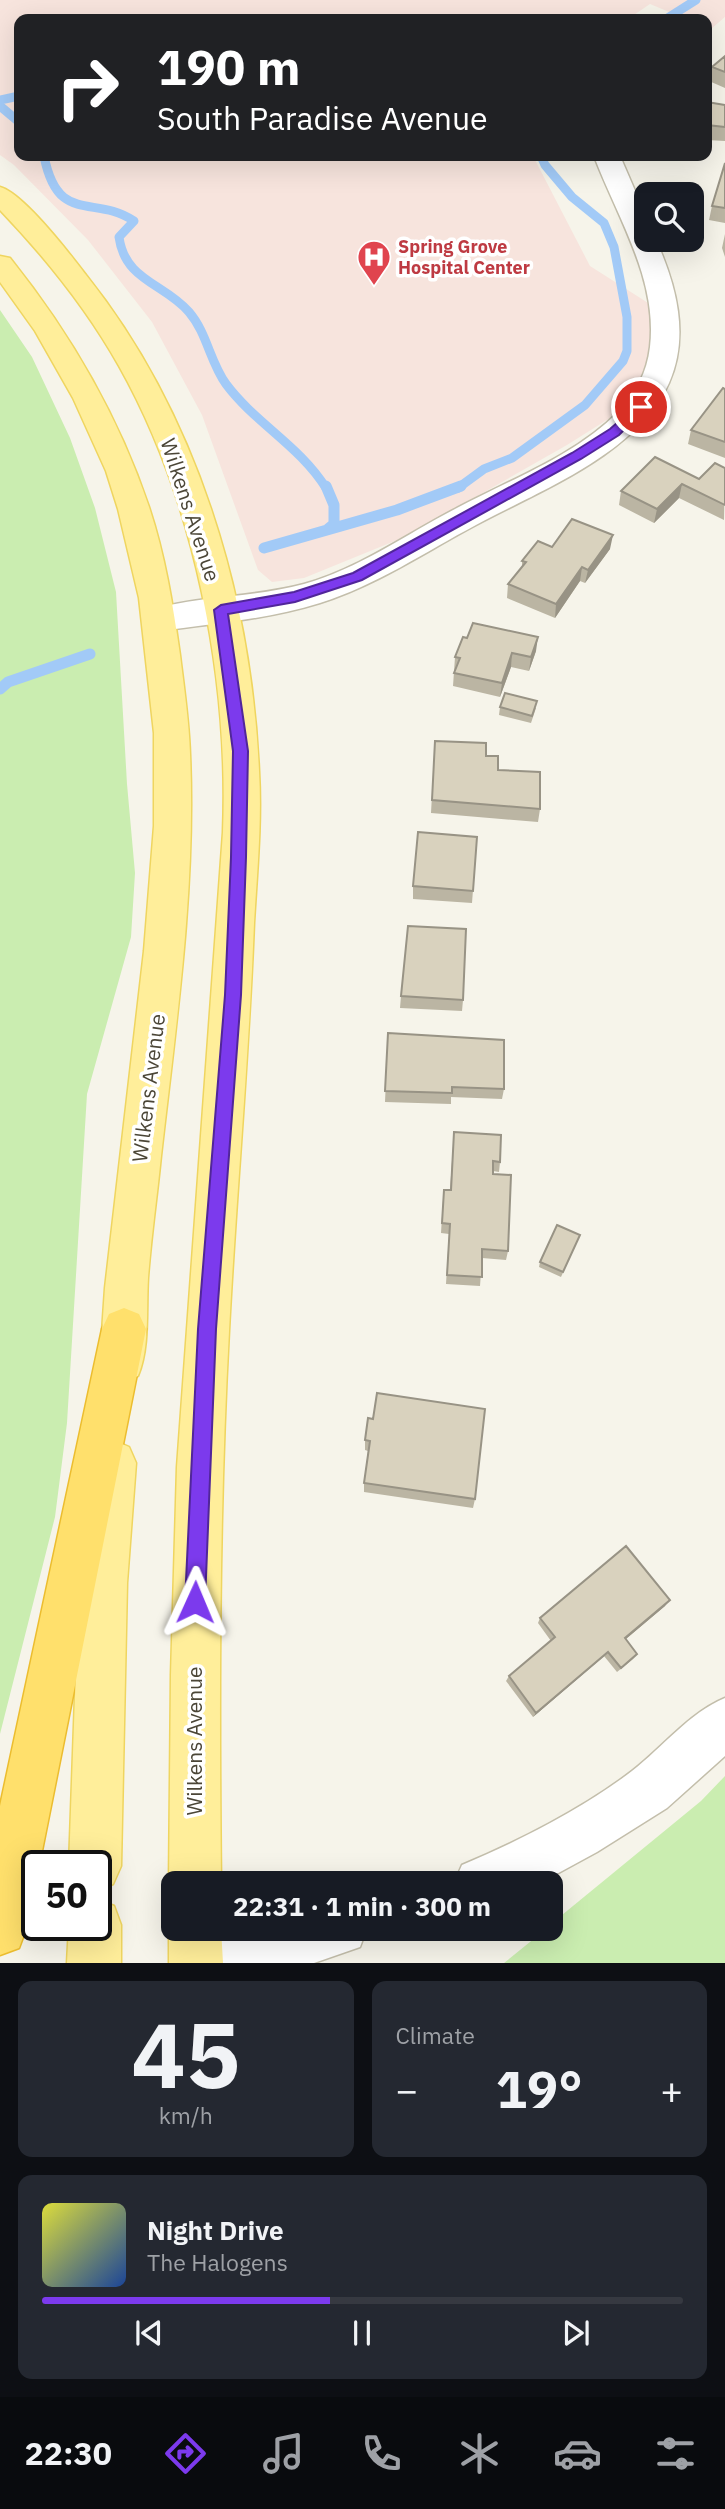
<!DOCTYPE html>
<html lang="en">
<head>
<meta charset="utf-8">
<style>
  :root { --surface:#171b24; --page:#242831; --text:#f1f3f6; --muted:#9ea1a6; --line:#363941; --accent:#7c3aed }
  body { margin:0; font-family:"IBM Plex Sans",sans-serif; background:var(--page); color:var(--text); height:100vh; display:flex; flex-direction:column; font-size:26px; white-space:nowrap }
  * { box-sizing:border-box; margin:0 }
  p { font-size:23px; color:var(--muted) }
  .icon { flex:none; width:38px; height:38px; fill:none; stroke:currentColor; stroke-width:2; stroke-linecap:round; stroke-linejoin:round }
  .map { position:relative; height:1963px; overflow:hidden }
  .details { display:flex; flex-direction:column; gap:18px; padding:18px; background:#0d0f14; flex:1 }
  .details>* { flex:none }
  .guide { position:absolute; left:14px; top:14px; width:698px; height:147px; border-radius:14px; box-shadow:0 7px 28px #0002; background:#202124; color:#fff; overflow:hidden }
  .buttons { position:absolute; left:634px; top:182px; display:grid; gap:14px }
  .buttons a { display:grid; place-items:center; width:70px; height:70px; border-radius:14px; background:var(--surface); box-shadow:0 7px 28px #0002; font-size:35px }
  .speed { position:absolute; left:21px; top:1850px; display:flex; gap:14px; font-size:35px; font-weight:700; text-align:center }
  .speed>* { display:grid; place-content:center; width:91px; height:91px; border-radius:50%; background:var(--surface); box-shadow:0 7px 28px #0002; line-height:1 }
  .speed .limit { border:4px solid #111; border-radius:10px; background:#fff; color:#111 }
  .pin { position:absolute; display:grid; place-items:center; width:60px; height:60px; color:#fff; margin:-30px; border:4px solid #fff; border-radius:50%; box-shadow:0 2px 7px #0007 }
  .me { position:absolute; width:77px; margin:-38px; rotate:1deg; stroke-linejoin:round; filter:drop-shadow(0 0 5px #0008) }
  .turn { display:flex; align-items:center; gap:24px; height:147px; padding:0 28px; font-size:32px }
  .turn .icon { width:91px; height:91px; stroke-width:2.5 }
  .turn b { display:block; font-size:49px; line-height:60px }
  .big { font-size:52px; font-weight:800; line-height:1.1 }
  .details .widget { flex:1; display:flex; flex-direction:column; justify-content:center; gap:10px; min-width:0; padding:0 24px; border-radius:14px; background:var(--page) }
  .details .dial { align-items:center; gap:0 }
  .dial b { font-size:91px; line-height:1 }
  .song { display:flex; align-items:center; gap:21px }
  .cover { width:84px; height:84px; border-radius:10px; background:linear-gradient(135deg,hsl(60 70% 55%),hsl(220 70% 35%)) }
  .played { height:7px; border-radius:4px; background:linear-gradient(90deg,var(--accent) 45%,var(--line) 45%) }
  .keys { display:flex; justify-content:space-around; direction:ltr }
  .heat { display:flex; justify-content:space-between; align-items:center; font-size:38px; direction:ltr }
  .details .tiles { flex:1; display:grid; gap:18px; grid-template-columns:1fr 1fr }
  .widget:last-child { grid-column:span 2 }
  .trip { position:absolute; left:161px; top:1871px; width:402px; height:70px; border-radius:14px; background:var(--surface); box-shadow:0 7px 28px #0002; font-weight:800; line-height:70px; text-align:center }
  .dock { display:flex; height:112px; justify-content:space-around; align-items:center; background:#090b0e; color:var(--muted) }
  .dock .icon { width:49px; height:49px }
  .dock .current { color:var(--accent) }
  .dock b { font-size:32px; color:var(--text) }
  .map>svg:first-child { display:block }
  .medical { fill:#f7e4dd }
  .green { fill:#caedb0 }
  .lines { fill:none; stroke-linecap:round; stroke-linejoin:round }
  .stream-far1 { stroke:#a2caf7; stroke-width:9 }
  .stream { stroke:#a2caf7; stroke-width:11 }
  .minor-casing { stroke:#c3beab; stroke-width:3 }
  .major-casing { stroke:#efd560; stroke-width:3 }
  .highway-casing { stroke:#ecbd2f; stroke-width:3 }
  .minor { fill:#fff; fill-rule:evenodd }
  .major { fill:#ffee9a; fill-rule:evenodd }
  .highway { fill:#ffe06c; fill-rule:evenodd }
  .wall { fill:#bbb5a3 }
  .shaded-wall { fill:#989385 }
  .building { fill:#d9d2be; stroke:#989385; stroke-width:2 }
  .route { fill:#7c3aed; stroke:#51269a; stroke-width:2 }
  .labels { text-anchor:middle; stroke-width:7; stroke-linejoin:round; paint-order:stroke }
  .far-health-label { font-size:18px; font-weight:bold; fill:#be3a42; stroke:#fff; text-anchor:start }
  .street-label { font-size:21px; fill:#4b4637; stroke:#fff }
</style>
</head>
<body>
<div class="map">
<svg width="725" height="1963" viewBox="0 0 725 1963">
  <rect width="100%" height="100%" fill="#f6f4ea"/>
  <path class="medical" d="M0 0H725V17L711 29 707 28V19H686L650 4 628 19H19V156H533L590 266 656 308 655 346 638 389 610 418 567 445 407 536 304 578 272 582 258 570 202 415 152 322 88 240 14 165 0 155Z"/>
  <path class="green" d="M0 310 32 357 70 438 95 508 116 592 127 784 135 873 131 937 87 1094 67 1423 55 1517 0 1734Z
    M725 1776V1963H504L546 1929 551 1928V1924L701 1801Z"/>
  <g class="lines">
    <path class="stream-far1" d="M666 19 696 0
      M0 100 19 96
      M0 106 19 122
      M44 156C58 226 94 194 134 221L119 237C125 281 164 283 189 312 207 333 210 362 226 384 255 423 300 446 326 488
      M458 488 484 469 512 458 585 405 623 361 627 351V317L614 247 604 223 572 197 545 165 541 156"/>
    <path class="stream" d="M326 486 334 505V524L328 529
      M264 548 397 510 461 486
      M0 689 8 682 90 654"/>
    <defs>
      <path id="minor" d="M594 156H620L646 216V240H656C676 285 690 335 669 383 637 454 541 490 476 525 425 552 377 585 320 603 268 619 213 624 159 631L147 627 142 619 147 611C198 595 253 598 304 584 358 569 405 535 455 509 509 480 575 456 618 412 636 394 647 372 650 347 658 279 617 217 594 156Z
        M725 1698V1756L667 1808 597 1852 540 1883H454L462 1865C517 1842 584 1808 632 1771 663 1747 689 1713 725 1698Z
        M254 1928H367L360 1947 314 1963H202L210 1944Z"/>
      <path id="major" d="M0 187C23 193 70 254 86 275 197 414 251 595 259 771 262 822 257 872 254 923 249 1059 236 1195 229 1331 219 1515 219 1699 221 1883H173V1893L169 1883 171 1675 177 1467 223 832C229 678 195 501 119 366 87 309 45 257 0 210Z
        M0 256 10 258C70 333 118 415 149 507 165 555 173 605 180 655 184 688 189 721 190 754 196 888 176 1024 161 1156 157 1197 151 1237 148 1278 146 1310 150 1347 138 1376L122 1383 106 1376 100 1361 105 1288 144 951 154 826V733L139 598 118 509 106 471 73 398 35 331 0 282Z
        M113 1440 129 1447 136 1463 127 1583 121 1866 113 1884 96 1891V1866H69L79 1583 90 1463 97 1447Z
        M96 1899 114 1906 121 1925V1963H67L69 1925H96Z
        M173 1917V1928H221L223 1963H169V1928Z"/>
      <path id="highway" d="M124 1308 139 1314 146 1329 39 1866H37L26 1929 19 1948 0 1955V1806L102 1329 109 1314Z"/>
    </defs>
    <use href="#minor" class="minor-casing"/>
    <use href="#major" class="major-casing"/>
    <use href="#highway" class="highway-casing"/>
    <use href="#minor" class="minor"/>
    <use href="#major" class="major"/>
    <use href="#highway" class="highway"/>
  </g>
  <path class="wall" d="M725 56V88L709 81 712 67Z
    M707 102 725 105V141L707 140Z
    M725 163V223L709 220 712 206Z
    M725 234V257L722 248Z
    M725 389V458L688 444 691 430Z
    M725 468 724 520 679 498 654 523 619 505 621 491 699 479Z
    M552 547 610 549 585 583 580 581 555 618 507 598 508 584 522 567V561Z
    M536 651 529 671 511 667 500 697 453 686 455 657Z
    M500 707 536 708 531 723 499 715Z
    M435 741 486 756 498 770 540 809 538 822 431 813Z
    M477 837 472 903 413 899V886Z
    M401 996 463 1000 462 1011 400 1008Z
    M388 1033 504 1089 502 1099 451 1097V1104L385 1102Z
    M454 1132 500 1162 499 1172 493 1171 508 1251 506 1260 482 1258 480 1286 446 1284 449 1234 441 1233 443 1200 444 1190H450Z
    M578 1240 561 1277 539 1267 540 1262Z
    M368 1418 475 1499 473 1508 364 1492V1483L368 1451 365 1450V1440Z
    M665 1606 626 1639 637 1654 633 1659 617 1672 604 1656 533 1717 506 1681 509 1676 551 1641 538 1623 540 1618Z"/>
  <path class="shaded-wall" d="M682 484 679 498 654 523 657 509Z
    M613 535 610 549 585 583 588 570Z
    M582 567 580 581 555 618 556 604Z
    M538 637 536 651 529 671 531 657Z
    M512 653 511 667 500 697 502 683Z
    M670 1600 665 1606 621 1643 625 1638Z
    M608 1652 604 1656 533 1717 536 1713Z"/>
  <path class="building" d="M725 56V72L712 67Z
    M707 102 725 105V127L707 125Z
    M725 163V208L712 206Z
    M723 388 725 389V442L691 430Z
    M655 457 699 479 715 463 725 468V505L682 484 657 509 621 491Z
    M572 519 613 535 588 570 582 567 556 604 508 584 526 562 522 561 538 541 552 547Z
    M473 623 538 637 531 657 512 653 502 683 454 673 460 658 455 657 463 637 467 638Z
    M505 693 537 701 532 716 500 707Z
    M435 741 486 743V756H498V770L540 772V809L432 800Z
    M418 832 477 837 473 891 413 886Z
    M408 926 466 929 463 1000 401 996Z
    M388 1033 504 1040V1089L452 1087V1093L385 1091Z
    M454 1132 501 1135 500 1162 493 1161V1174L511 1175 508 1251 482 1249V1277L447 1275 450 1224 442 1223 444 1190H451Z
    M557 1225 580 1235 563 1272 540 1262Z
    M377 1393 485 1409 475 1499 364 1483 370 1441 365 1440 368 1418 373 1419Z
    M626 1546 670 1600 625 1638 637 1654 621 1668 608 1652 536 1713 509 1676 555 1637 540 1618Z"/>
  <path class="route" d="M641 402 645 404V409L619 435 581 459 362 580 295 602 228 614 248 751 246 857 241 995 216 1329 205 1602 202 1609 195 1612 188 1609 185 1602 198 1329 225 995 231 857 233 751 214 610 221 605 294 592 353 573 572 453 610 429Z"/>
  <defs>
    <symbol id="hospital-pin" viewBox="-11 -11 22 30"><path d="M0 17L-7.5 6A9.5 9.5 0 1 1 7.5 6Z" fill="#e0444e" stroke="#fff"/><path d="M-5-5h3v3.5h4V-5h3V5h-3V1.5h-4V5h-3Z" fill="#fff"/></symbol>
  </defs>
  <g fill-rule="evenodd">
    <use href="#hospital-pin" x="355" y="238" width="38" height="52"/>
  </g>
  <g class="labels">
    <g class="far-health-label">
      <text x="398" y="253">Spring Grove<tspan x="398" dy="21">Hospital Center</tspan></text>
    </g>
    <g class="street-label">
      <text transform="translate(190 510) rotate(72)" y="7">Wilkens Avenue</text>
      <text transform="translate(149 1088) rotate(-83)" y="7">Wilkens Avenue</text>
      <text transform="translate(195 1741) rotate(-90)" y="7">Wilkens Avenue</text>
    </g>
  </g>
</svg>
<div class="buttons">
<a><svg class="icon" aria-label="search" viewBox="0 0 24 24"><circle cx="10" cy="10" r="6"/><path d="M15 15l6 6"/></svg></a>
</div>
<div class="speed"><div class="limit">50</div></div>
<div class="pin" style="left:641px;top:407px;background:#d93025"><svg class="icon" aria-label="arrive" viewBox="0 0 24 24"><path d="M6 21V4h12l-3 4 3 4H6"/></svg></div>
<svg class="me" style="left:195px;top:1602px" viewBox="-20 -20 40 40"><path d="M0-17L14 15 0 8-14 15z" fill="#7c3aed" stroke="#fff" stroke-width="4"/></svg>
<div class="trip">22:31 · 1 min · 300 m</div>
<div class="guide">
<div class="turn"><svg class="icon" aria-label="right" viewBox="0 0 24 24"><path d="M7 20v-9h11M14 6l5 5-5 5"/></svg><div><b>190 m</b>South Paradise Avenue</div></div>
</div>
</div>
<section class="details">
<div class="tiles">
<div class="widget dial"><b>45</b><p>km/h</p></div>
<div class="widget"><p>Climate</p>
<div class="heat"><a>−</a><b class="big">19°</b><a>+</a></div>
</div>
<div class="widget">
<div class="song"><i class="cover"></i><div><b>Night Drive</b><p>The Halogens</p></div></div>
<div class="played"></div>
<div class="keys"><svg class="icon" aria-label="previous" viewBox="0 0 24 24"><path d="M18 5L8 12l10 7zM5 5v14"/></svg><svg class="icon" aria-label="pause" viewBox="0 0 24 24"><path d="M8 5v14M16 5v14"/></svg><svg class="icon" aria-label="next" viewBox="0 0 24 24"><path d="M6 5l10 7-10 7zM19 5v14"/></svg></div>
</div>
</div>
</section>
<nav class="dock">
<b>22:30</b>
<svg class="icon current" aria-label="directions" viewBox="0 0 24 24"><path d="M12 3l9 9-9 9-9-9zM9 14v-3h6M13 9l2 2-2 2"/></svg>
<svg class="icon" aria-label="music" viewBox="0 0 24 24"><path d="M9 18V5l10-2v13"/><circle cx="6" cy="18" r="3"/><circle cx="16" cy="16" r="3"/></svg>
<svg class="icon" aria-label="phone" viewBox="0 0 24 24"><path d="M5 4h4l2 5-3 2q2 4 5 5l2-3 5 2v4C11 20 4 13 5 4z"/></svg>
<svg class="icon" aria-label="climate" viewBox="0 0 24 24"><path d="M12 3v18M4 7l16 10M4 17L20 7"/></svg>
<svg class="icon" aria-label="car" viewBox="0 0 24 24"><path d="M5 17H2v-5l4-1 3-4h7l3 4 3 1v5h-3M9 17h6M6 11h13"/><circle cx="7" cy="17" r="2"/><circle cx="17" cy="17" r="2"/></svg>
<svg class="icon" aria-label="filters" viewBox="0 0 24 24"><path d="M4 7h16M4 17h16"/><circle cx="9" cy="7" r="2"/><circle cx="15" cy="17" r="2"/></svg>
</nav>
</body>
</html>
